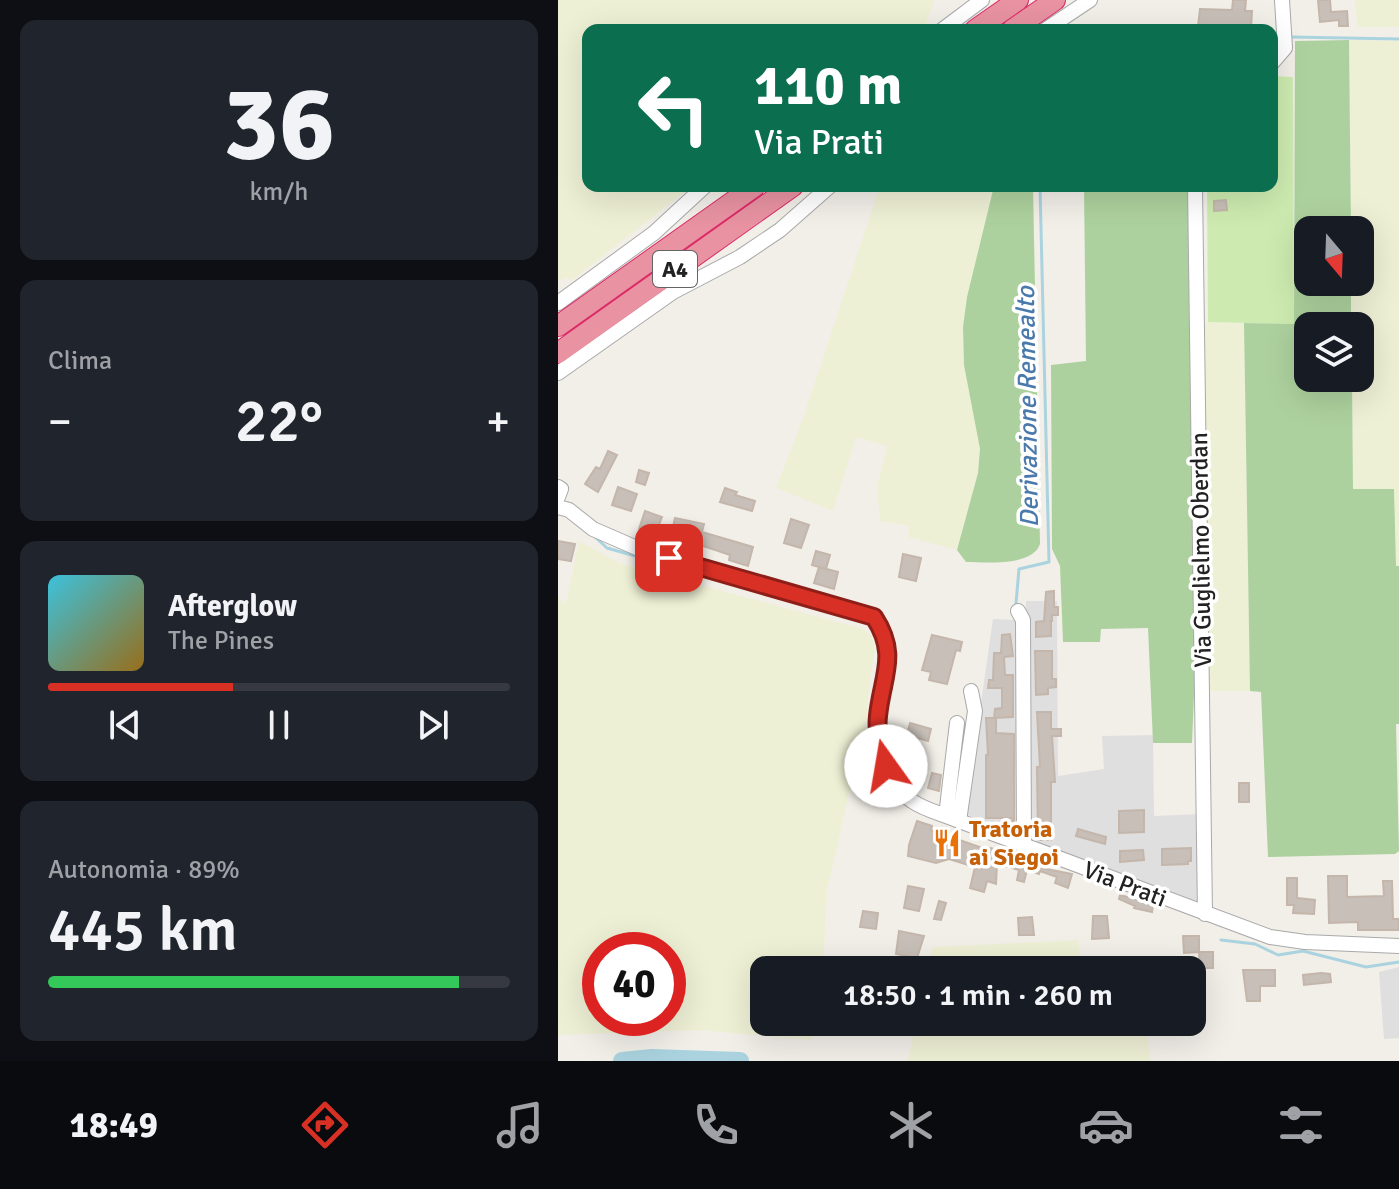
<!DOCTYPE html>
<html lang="it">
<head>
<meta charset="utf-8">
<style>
  :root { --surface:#171b24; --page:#20242c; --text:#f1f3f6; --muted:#9ea1a6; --line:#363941; --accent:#d93025 }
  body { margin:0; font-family:Signika,sans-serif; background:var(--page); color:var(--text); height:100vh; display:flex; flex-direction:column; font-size:30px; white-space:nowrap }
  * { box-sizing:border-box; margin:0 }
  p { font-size:26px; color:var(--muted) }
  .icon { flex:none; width:44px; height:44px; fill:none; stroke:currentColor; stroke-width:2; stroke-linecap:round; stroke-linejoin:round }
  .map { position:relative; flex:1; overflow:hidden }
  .details { display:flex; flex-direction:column; gap:20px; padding:20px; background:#0d0f14; width:558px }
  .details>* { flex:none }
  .hud { position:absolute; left:24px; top:24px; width:696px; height:168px; border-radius:16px; box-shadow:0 8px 32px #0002; background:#0b6e4f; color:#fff; overflow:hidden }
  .needle { width:52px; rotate:161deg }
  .controls { position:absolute; left:736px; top:216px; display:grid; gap:16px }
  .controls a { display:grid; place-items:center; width:80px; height:80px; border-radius:16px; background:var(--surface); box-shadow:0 8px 32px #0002; font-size:40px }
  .speed { position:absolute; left:24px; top:932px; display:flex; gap:16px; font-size:40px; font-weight:700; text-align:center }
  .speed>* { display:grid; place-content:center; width:104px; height:104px; border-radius:50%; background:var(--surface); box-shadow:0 8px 32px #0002; line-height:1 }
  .speed .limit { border:12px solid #d22; background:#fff; color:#111 }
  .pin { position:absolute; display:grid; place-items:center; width:68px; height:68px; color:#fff; margin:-34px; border-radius:16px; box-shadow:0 4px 12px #0006 }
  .me { position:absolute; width:88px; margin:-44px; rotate:347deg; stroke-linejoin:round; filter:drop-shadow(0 0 6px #0008) }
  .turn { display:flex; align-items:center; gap:28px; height:168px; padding:0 40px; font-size:36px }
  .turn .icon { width:104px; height:104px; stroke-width:2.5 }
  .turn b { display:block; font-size:56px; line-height:68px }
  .big { font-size:60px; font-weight:600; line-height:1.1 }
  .details .card { flex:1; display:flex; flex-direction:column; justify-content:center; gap:12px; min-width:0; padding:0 28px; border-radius:16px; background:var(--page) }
  .details .dial { align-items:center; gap:0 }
  .dial b { font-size:104px; line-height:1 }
  .song { display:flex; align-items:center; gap:24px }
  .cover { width:96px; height:96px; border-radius:12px; background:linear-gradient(135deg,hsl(190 70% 55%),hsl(40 70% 35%)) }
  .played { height:8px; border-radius:4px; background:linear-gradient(90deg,var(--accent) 40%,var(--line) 40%) }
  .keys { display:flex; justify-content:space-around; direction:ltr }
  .heat { display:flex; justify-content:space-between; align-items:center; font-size:44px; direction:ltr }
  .charge { height:12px; border-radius:6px; background:linear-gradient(90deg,#34c759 89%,var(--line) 0) }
  .trip { position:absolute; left:192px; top:956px; width:456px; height:80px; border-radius:16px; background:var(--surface); box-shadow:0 8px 32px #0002; font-weight:600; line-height:80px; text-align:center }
  .menu { display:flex; height:128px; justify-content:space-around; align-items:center; background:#090b0e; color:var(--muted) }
  .menu .icon { width:56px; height:56px }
  .menu .active { color:var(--accent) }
  .menu b { font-size:36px; color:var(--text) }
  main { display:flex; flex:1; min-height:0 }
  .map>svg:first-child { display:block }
  .residential { fill:#e0dfdf }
  .farmland { fill:#eef0d5; fill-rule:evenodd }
  .grass { fill:#cdebb0 }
  .forest { fill:#add19e }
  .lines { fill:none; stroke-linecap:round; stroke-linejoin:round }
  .stream { stroke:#aad3df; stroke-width:3 }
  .river { stroke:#aad3df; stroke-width:18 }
  .building { fill:#c7bfb8; stroke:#c4b6ab; stroke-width:2 }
  .minor-casing { stroke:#a9a9a9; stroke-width:16 }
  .highway-casing { stroke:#dc2a67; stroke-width:22 }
  .minor { stroke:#fff; stroke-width:14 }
  .highway { stroke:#e892a2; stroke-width:20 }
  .route-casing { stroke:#8d1f18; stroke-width:20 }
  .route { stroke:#d93025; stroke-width:14 }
  .labels { text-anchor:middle; stroke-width:7; stroke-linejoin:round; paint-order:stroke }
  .shield { fill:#fff; stroke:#646464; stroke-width:2 }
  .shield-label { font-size:22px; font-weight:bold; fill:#222 }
  .street-label { font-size:24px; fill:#222; stroke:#fff }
  .food-label { font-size:24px; font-weight:bold; fill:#c56008; stroke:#fff; text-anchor:start }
  .water-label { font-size:26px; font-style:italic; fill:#4a7aab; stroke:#fff }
</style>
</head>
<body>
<main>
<section class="details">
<div class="card dial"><b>36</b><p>km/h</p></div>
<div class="card"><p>Clima</p>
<div class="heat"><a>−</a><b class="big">22°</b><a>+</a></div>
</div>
<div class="card">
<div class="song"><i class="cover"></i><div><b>Afterglow</b><p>The Pines</p></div></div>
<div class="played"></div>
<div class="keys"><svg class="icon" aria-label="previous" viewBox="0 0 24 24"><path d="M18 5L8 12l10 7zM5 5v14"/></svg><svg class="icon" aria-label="pause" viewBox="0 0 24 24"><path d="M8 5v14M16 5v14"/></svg><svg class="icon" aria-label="next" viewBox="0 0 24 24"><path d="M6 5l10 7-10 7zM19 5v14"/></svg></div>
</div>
<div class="card"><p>Autonomia · 89%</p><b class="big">445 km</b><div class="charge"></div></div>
</section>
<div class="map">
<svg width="841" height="1061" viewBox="0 0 841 1061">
  <rect width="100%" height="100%" fill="#f2efe9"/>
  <path class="residential" d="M468 601H499L500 776 546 769 544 736 595 735 596 816 643 814 641 902 472 840Z
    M435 619 461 620 463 837 410 815 408 808Z
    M841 967V1038L826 1039 821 972Z"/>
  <path class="farmland" d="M0 0H376L368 24 359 30H30V186H134L13 281 9 277 0 281Z
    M797 0H841V27H799Z
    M791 40 841 41V566H838L795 489 794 378H802V326H793V282H802V230H793Z
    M322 186H436L409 297 422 449 420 473 399 550 350 537 351 526 322 521 319 488 329 446 298 437 275 511 218 488 244 421Z
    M650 322 686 323 692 691H648L644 323Z
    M21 541 61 563 305 629 313 635 317 648 312 678 306 750 299 758 269 891 265 970H206V1022H262L253 1040 141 1030 0 1035V597L8 604ZM42 950H110V1018H42Z
    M520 940 524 968 582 965 583 970H369L374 947Z
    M358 1022H588L592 1061H350Z"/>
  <path class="grass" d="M714 76 735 77 736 324 650 322 649 186H714Z"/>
  <path class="forest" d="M791 40 793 230H750V282H793V326H750V378H794L795 489H836L838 566H841V724H838L841 851 837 854 710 857 703 692 692 691 686 323 736 324 737 41Z
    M436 186H475L482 544C474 567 428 562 408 562L399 550 420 473 422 449 406 365 405 327 409 297Z
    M526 186H634L641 684 636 695 634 743H595L590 628 543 629 542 642H505L502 566 494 549 493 365 528 361Z"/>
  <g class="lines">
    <path class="stream" d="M733 37 841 39
      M37 537 49 548 187 587
      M458 603 461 569 491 562 482 186
      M663 940 697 944 720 955 745 951 808 967 841 962"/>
    <path class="river" d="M64 1061 94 1058 182 1061"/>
  </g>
  <path class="building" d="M675 0H688L687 11H694L693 28 640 27 642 9 674 10Z
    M760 0H772L773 12 789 11 790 26H781V20L762 22Z
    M668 200 669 210 656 211V201Z
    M50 451 59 455 40 492 27 484 38 467 42 469Z
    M81 470 91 473 87 485 78 482Z
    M60 487 79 494 73 511 54 505Z
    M167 488 179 492 177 495 197 501 194 511 162 502Z
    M87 511 104 517 97 535 81 529Z
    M117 518 146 524 144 532 195 547 190 566 171 560 172 555 113 535Z
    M233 519 251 525 243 548 226 543Z
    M0 541 17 544 13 561 0 559Z
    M258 551 272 555 268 569 254 565Z
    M345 554 363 558 358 581 341 577Z
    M261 567 280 572 276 589 256 583Z
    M496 591V607H500V615H494V621H491H493V636L478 637V622L486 621 488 592Z
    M452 634 455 656 446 657 447 675H455V717L436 718 437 709 444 708V688H430L431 680H435L436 653H443L444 635Z
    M374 635 404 642 402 651 398 650 389 684 371 680 373 672 364 670Z
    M477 651H494V679H498V687L490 688V694L478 695Z
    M479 712H493V729H503V736H494L497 782H493V840H480L479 767H482Z
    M428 718H438V733L456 734V831L454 818H428V755H430Z
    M352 723 373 729 370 741 349 735Z
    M353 752 365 756 361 771 353 769 354 765 350 764Z
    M374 773 383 775 381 791 370 788Z
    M681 783H691V802H681Z
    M586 810V832L561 833V811Z
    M359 821 374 826 373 830 427 849 428 847 455 854 454 856 484 865 483 868 514 874 510 888 497 883 499 877 482 871 481 874 469 870 466 882 459 880 461 870 439 864 438 884 429 881 426 892 412 888 417 867 391 859 378 863 350 856 351 845Z
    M520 829 548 837 547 844 518 836Z
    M633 848V861H630V864L604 865V849Z
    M585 850 586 860 562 862V851Z
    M770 876H789V897L826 896 825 881H834L835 919H841V930H800V922L771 923Z
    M729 878H739V898L757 900 756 914 735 913 736 905H729Z
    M350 886 366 889 361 911 346 908Z
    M562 895 595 904 594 912 576 908 577 906 561 899Z
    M381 901 388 903 383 920 376 919Z
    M305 911 320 913 318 929 302 927Z
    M535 916H549L551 938 534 939Z
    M474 917 476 935H461L460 918Z
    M341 931 366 936 359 958 338 954Z
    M625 936H641V952L626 953Z
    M641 952H655V968H642Z
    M685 970H717V986H702V1001H689Z
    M763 973 772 974 773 982 746 985 745 975Z"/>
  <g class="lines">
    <defs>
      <path id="minor" d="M384 30 424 0
        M487 30 532 0
        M714 63 727 48 724 0
        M637 186 647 914
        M0 303 96 233 147 186
        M0 373 115 292 182 257 222 230 272 186
        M0 487 3 489 0 497
        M0 507 11 510 35 529 81 549 316 617C340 653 326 673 321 712 316 741 328 784 354 801 364 808 377 812 388 816L712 937 747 942 841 946
        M460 611 465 620 466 845
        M388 816 399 723
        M401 821 417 711 413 691"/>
      <path id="highway" d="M417 30 460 0
        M454 30 497 0
        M0 326 197 186
        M0 353 235 186"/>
    </defs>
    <use href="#minor" class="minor-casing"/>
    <use href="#highway" class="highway-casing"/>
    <use href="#minor" class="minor"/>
    <use href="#highway" class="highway"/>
  </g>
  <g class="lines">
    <defs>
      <path id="route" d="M111 558 316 617C341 655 324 676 320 716 318 734 323 750 328 766"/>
    </defs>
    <use href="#route" class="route-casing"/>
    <use href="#route" class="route"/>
  </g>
  <defs>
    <symbol id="restaurant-bare" viewBox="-9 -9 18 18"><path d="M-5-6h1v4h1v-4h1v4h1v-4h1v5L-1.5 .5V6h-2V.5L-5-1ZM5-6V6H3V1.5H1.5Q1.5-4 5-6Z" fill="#e8710a" stroke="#fff" stroke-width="2.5" paint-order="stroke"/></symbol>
  </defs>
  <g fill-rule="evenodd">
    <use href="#restaurant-bare" x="369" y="823" width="40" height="40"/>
  </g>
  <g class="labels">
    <rect class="shield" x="95" y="251" width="44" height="36" rx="6"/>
    <g class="shield-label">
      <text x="117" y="277">A4</text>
    </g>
    <g class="street-label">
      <text transform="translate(643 550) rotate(-91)" y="8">Via Guglielmo Oberdan</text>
      <text transform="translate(567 884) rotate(21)" y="8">Via Prati</text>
    </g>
    <g class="food-label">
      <text x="411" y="837">Tratoria<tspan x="411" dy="28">ai Siegoi</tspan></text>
    </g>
    <g class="water-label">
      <text transform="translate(469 407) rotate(-91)" y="9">Derivazione Remealto</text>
    </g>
  </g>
</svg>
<div class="controls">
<a><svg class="needle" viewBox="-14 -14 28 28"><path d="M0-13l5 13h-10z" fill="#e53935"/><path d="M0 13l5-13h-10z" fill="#9ea1a6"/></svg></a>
<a><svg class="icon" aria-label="layers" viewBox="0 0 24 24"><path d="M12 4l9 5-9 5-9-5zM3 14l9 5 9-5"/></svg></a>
</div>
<div class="speed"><div class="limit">40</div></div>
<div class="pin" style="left:111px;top:558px;background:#d93025"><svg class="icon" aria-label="arrive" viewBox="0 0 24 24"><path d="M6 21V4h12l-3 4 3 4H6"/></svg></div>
<svg class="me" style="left:328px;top:766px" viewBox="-20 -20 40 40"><circle r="19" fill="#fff"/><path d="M0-13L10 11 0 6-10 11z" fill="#d93025"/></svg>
<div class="trip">18:50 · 1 min · 260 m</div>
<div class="hud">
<div class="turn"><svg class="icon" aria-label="left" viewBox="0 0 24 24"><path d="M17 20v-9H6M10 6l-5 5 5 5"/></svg><div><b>110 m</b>Via Prati</div></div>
</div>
</div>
</main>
<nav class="menu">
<b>18:49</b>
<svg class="icon active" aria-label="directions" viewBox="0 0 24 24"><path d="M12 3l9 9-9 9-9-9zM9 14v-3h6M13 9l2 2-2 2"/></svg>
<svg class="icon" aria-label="music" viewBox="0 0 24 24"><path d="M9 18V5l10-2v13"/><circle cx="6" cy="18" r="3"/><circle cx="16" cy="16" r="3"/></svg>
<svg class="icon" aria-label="phone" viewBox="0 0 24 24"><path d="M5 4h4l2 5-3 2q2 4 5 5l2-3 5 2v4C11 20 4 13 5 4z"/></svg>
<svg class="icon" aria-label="climate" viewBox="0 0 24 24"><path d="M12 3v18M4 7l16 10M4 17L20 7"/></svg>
<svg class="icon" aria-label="car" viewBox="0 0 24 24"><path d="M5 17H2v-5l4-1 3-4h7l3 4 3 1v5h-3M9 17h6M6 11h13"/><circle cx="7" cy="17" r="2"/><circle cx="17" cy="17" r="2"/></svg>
<svg class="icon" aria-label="filters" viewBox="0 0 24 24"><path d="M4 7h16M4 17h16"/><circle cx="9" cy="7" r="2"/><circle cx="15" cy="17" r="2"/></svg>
</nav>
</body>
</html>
